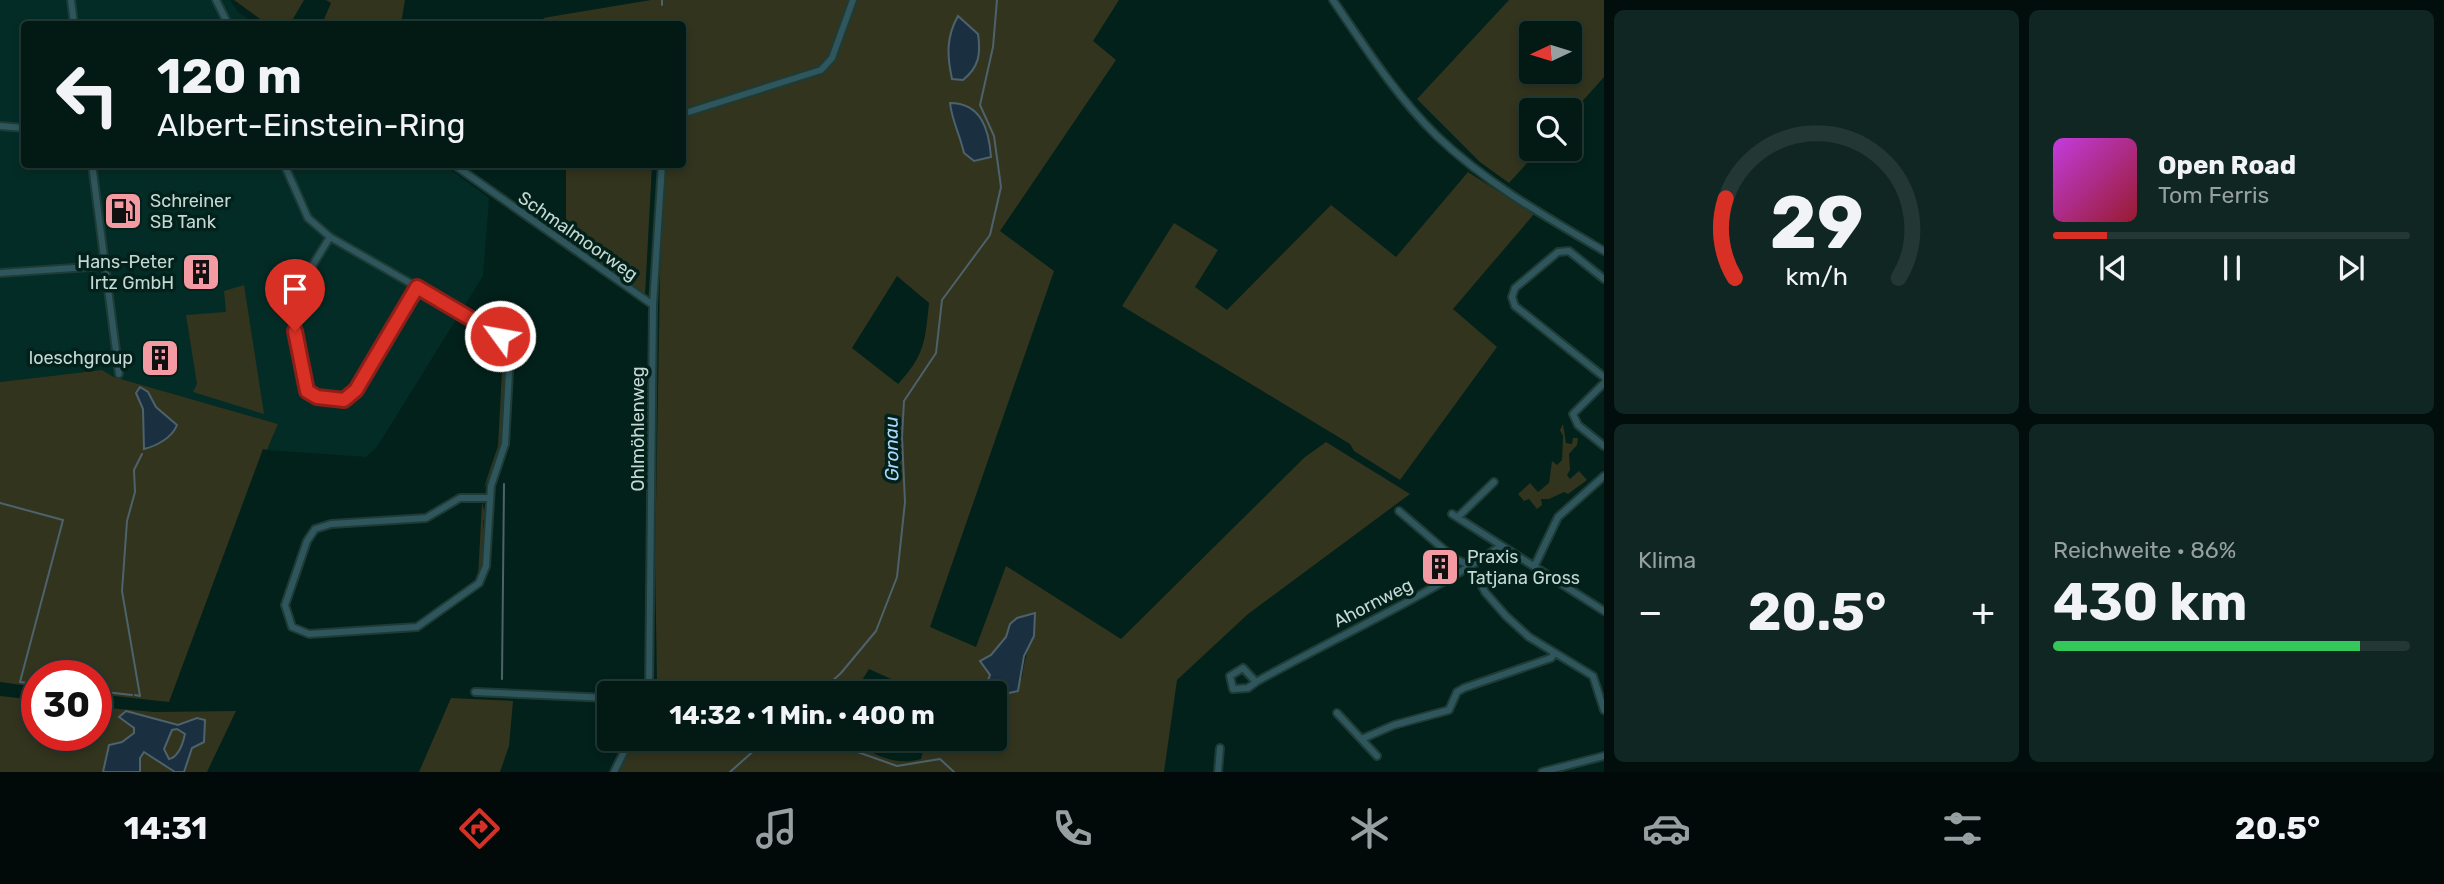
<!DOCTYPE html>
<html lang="de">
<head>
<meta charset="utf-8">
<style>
  :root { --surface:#021914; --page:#102622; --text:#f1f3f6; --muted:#96a0a0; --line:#233834; --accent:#d93025 }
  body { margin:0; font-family:Rubik,sans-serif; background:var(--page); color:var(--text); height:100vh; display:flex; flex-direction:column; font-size:26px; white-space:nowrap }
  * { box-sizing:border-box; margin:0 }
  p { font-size:23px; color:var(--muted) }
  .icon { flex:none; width:38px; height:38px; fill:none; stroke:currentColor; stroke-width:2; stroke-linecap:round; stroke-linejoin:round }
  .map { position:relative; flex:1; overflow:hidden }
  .drawer { display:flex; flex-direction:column; gap:10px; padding:10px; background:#010e0b; width:840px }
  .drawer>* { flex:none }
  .top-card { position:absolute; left:21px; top:21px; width:665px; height:147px; border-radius:7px; box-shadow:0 4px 10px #0003,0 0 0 2px var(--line); background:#021914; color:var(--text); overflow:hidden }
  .needle { width:46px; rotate:266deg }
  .tools { position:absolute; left:1519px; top:21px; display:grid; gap:14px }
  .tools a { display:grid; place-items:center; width:63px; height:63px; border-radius:7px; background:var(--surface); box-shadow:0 4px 10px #0003,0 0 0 2px var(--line); font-size:35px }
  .speed { position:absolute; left:21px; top:660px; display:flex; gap:14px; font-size:35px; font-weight:700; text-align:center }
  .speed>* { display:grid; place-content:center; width:91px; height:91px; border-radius:50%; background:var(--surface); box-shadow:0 4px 10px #0003,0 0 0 2px var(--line); line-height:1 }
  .speed .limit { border:10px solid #d22; background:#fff; color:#111 }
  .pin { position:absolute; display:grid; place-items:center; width:60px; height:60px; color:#fff; margin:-72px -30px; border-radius:50% 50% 50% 0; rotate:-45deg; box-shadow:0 0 7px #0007 }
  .pin .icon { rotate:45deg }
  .me { position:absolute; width:77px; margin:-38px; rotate:302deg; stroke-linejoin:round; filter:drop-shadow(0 0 5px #0008) }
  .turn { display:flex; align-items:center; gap:24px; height:147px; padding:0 21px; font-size:32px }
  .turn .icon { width:91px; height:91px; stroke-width:2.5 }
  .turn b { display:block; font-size:49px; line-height:60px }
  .big { font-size:52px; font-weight:700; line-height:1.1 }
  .drawer .widget { flex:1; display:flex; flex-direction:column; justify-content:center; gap:10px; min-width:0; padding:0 24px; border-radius:10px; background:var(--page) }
  .drawer .dial { align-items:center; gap:0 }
  .dial svg { height:182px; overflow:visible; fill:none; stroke:var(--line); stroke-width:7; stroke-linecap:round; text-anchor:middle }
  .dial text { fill:var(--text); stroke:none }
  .song { display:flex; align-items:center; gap:21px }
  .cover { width:84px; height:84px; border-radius:10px; background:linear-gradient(135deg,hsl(290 70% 55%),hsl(350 70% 35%)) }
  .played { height:7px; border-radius:4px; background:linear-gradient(90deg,var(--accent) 15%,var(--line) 15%) }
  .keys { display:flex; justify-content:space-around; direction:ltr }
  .heat { display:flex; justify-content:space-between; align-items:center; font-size:38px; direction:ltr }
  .charge { height:10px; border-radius:5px; background:linear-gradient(90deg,#34c759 86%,var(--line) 0) }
  .drawer .tiles { flex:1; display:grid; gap:10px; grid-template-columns:repeat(2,1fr) }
  .trip { position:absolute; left:597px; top:681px; width:410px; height:70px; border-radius:7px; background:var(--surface); box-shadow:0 4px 10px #0003,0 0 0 2px var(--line); font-weight:700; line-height:70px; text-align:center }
  .menu { display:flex; height:112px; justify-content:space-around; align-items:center; background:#010a08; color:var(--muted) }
  .menu .icon { width:49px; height:49px }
  .menu .selected { color:var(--accent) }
  .menu b { font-size:32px; color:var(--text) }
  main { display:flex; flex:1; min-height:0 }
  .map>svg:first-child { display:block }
  .built { fill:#042c26 }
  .green { fill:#32341e; fill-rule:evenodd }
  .water { fill:#1a3040; stroke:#4e626c; stroke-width:2; fill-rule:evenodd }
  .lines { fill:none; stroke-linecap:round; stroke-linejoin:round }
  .stream { stroke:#4e626c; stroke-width:2 }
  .minor-casing { stroke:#1e3b35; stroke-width:10 }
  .minor { stroke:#2f565c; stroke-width:6 }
  .route-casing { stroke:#8d1f18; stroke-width:18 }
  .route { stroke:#d93025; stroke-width:12 }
  .labels { text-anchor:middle; stroke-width:7; stroke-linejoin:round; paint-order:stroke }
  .poi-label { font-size:18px; fill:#c7d8d3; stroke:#02211b; text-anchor:start }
  .street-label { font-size:18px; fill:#c7d8d3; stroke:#02211b }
  .water-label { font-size:19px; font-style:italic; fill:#abd9fe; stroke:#02211b }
</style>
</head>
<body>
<main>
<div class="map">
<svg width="1604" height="772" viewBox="0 0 1604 772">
  <rect width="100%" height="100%" fill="#02211b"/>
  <path class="built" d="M0 0H230L238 12 255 24H24V164L444 165 489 198 483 276 377 447 366 457 267 450 278 424 114 377 102 370 0 382Z"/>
  <path class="green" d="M234 0H304L290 24H267Z
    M326 0H405L401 24H322L331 3Z
    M651 0H1119L1093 41 1116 60 1000 231 1054 271 930 627 976 647 1006 566 1121 639 1305 457 1326 442 1410 494 1248 614 1177 680 1164 772H616L635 738 853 739 855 744C878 756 896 766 921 759L926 739 994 738V693H907L909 687 869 669 854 693H654L657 683 655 560 662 165 682 164V24H552L543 18ZM951 103 991 156 974 160 964 153C960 135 951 121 951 103ZM897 276 929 303C925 341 925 355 898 384L852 348ZM1035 613C1034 637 1024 655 1022 678L985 690 990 675 981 661 991 655 1006 637 1010 624 1017 618Z
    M1509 0H1604V77L1570 115V110H1531V149H1540L1509 183 1480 162 1417 99ZM1531 33H1570V72H1531Z
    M566 165H652L645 295 566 236Z
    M1468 172 1534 214 1453 309 1497 347 1400 480 1354 451 1350 444 1122 306 1174 223 1218 250 1195 287 1227 310 1331 205 1396 257Z
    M244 285 264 414 193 392 197 384 186 315 226 312 224 291Z
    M464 317 495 336 507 358 502 449 483 490 498 446 503 353C496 335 473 331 464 317Z
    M102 370 114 377 278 424 267 450 263 449 169 702 96 694V676H37V687L0 682V382Z
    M1563 424 1566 443 1572 444 1573 438H1578L1577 445 1569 454 1570 470 1567 475 1570 479 1579 471 1587 480 1568 494 1564 492 1549 499H1541L1542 505 1537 509 1529 499 1524 501 1518 494 1530 483 1538 492 1549 483 1552 461 1557 465 1562 460 1563 436 1560 430Z
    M482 502 486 517 483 521 484 559 478 578Z
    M0 696 37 700V735H96V707L155 712 236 711 207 772H0Z
    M451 698 513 701 509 746 500 772H419Z"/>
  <path class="water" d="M958 16 978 34C981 54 979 67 963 80L952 79C947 56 946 37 958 16Z
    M950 103C981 103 989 129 991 157L974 161 964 153C960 135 952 121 950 103Z
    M140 387 148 392 156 407 177 425C172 438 156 446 144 449L143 409 136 393Z
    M1035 613 1034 636 1024 656 1018 691 1009 693 984 690 990 675 980 661 991 655 1006 637 1010 624 1017 618Z
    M126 711 178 725 197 718 205 720 204 742 192 748 184 772H175L144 752 140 758V772H103L109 745 122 742 134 733V728L119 717ZM177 729 185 734C183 743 179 757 169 759L164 749 172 730Z"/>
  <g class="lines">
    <path class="stream" d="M662 5V0
      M0 503 63 520 20 682 37 684
      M502 679 504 484
      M96 691 132 695
      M819 693 841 673 876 631 897 577 905 502 902 437 904 401 936 353 942 300 990 235 1001 187 994 136 980 105 993 47 997 0
      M135 695 140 696 122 591 127 521 135 492 134 470 142 454
      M818 738 897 766 940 759 954 772
      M730 772 768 738"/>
    <defs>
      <path id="minor" d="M71 0 74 24
        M216 0 228 24
        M1333 0C1365 47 1396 96 1437 136 1486 183 1546 217 1604 251
        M682 114 821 70 832 58 853 0
        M0 126 24 128
        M92 164 119 374
        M284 164 308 218 330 237 417 287 356 390 343 400 317 397 307 391 291 307 293 297 330 237
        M453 164 653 305
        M0 273 104 266
        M1604 279 1569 251 1558 252 1515 288 1512 297 1515 306 1604 377
        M417 287 494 331 505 341 510 354 505 444 491 486 486 566 479 583 417 627 309 634 292 627 285 605 307 541 315 529 331 524 426 518 460 498H490
        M1604 383 1573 414 1578 425 1604 446
        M1399 511 1455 559 1472 566 1485 592 1506 616 1529 637 1593 676 1604 710
        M1452 514 1604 611
        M1458 517 1494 482
        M1535 565 1558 517 1604 476
        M1256 682 1248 688 1233 689 1230 676 1243 668 1256 682C1338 636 1424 598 1501 546
        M475 692 609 698
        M649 693 653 305 662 164
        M1337 713 1377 756
        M1364 738 1394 725 1449 710 1457 692 1464 688 1551 658 1554 654
        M614 772 631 738
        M1218 772 1220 748
        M1542 772 1604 756"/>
    </defs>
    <use href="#minor" class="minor-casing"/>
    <use href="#minor" class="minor"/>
  </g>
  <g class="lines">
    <defs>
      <path id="route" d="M295 331 307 391 317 397 344 400 356 390 417 287 500 336"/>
    </defs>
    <use href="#route" class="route-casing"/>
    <use href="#route" class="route"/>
  </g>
  <defs>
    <symbol id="fuel-square" viewBox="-11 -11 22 22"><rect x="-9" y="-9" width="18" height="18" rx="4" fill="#f49aa3" stroke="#02211b"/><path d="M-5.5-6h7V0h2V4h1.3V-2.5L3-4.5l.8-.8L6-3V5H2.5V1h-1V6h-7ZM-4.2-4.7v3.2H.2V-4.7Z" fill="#111"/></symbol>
    <symbol id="building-square" viewBox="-11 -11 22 22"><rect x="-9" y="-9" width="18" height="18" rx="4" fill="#f49aa3" stroke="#02211b"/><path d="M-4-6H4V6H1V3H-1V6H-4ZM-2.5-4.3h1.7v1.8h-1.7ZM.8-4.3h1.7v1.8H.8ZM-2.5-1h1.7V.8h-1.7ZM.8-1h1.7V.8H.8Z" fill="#111"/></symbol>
  </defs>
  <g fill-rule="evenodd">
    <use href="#fuel-square" x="101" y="189" width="44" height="44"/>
    <use href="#building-square" x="179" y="250" width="44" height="44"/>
    <use href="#building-square" x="138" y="336" width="44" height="44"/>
    <use href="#building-square" x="1418" y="545" width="44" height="44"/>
  </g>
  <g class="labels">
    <g class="poi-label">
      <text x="150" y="207">Schreiner<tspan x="150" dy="21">SB Tank</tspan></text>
      <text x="174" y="268" text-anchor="end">Hans-Peter<tspan x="174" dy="21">Irtz GmbH</tspan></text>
      <text x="133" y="364" text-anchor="end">loeschgroup</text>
      <text x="1467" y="563">Praxis<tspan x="1467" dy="21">Tatjana Gross</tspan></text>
    </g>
    <g class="street-label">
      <text transform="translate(578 236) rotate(35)" y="6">Schmalmoorweg</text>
      <text transform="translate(638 429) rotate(-90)" y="6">Ohlmöhlenweg</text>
      <text transform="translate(1373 603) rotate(-27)" y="6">Ahornweg</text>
    </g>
    <g class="water-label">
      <text transform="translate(891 449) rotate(-91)" y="7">Gronau</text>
    </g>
  </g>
</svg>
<div class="tools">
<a><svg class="needle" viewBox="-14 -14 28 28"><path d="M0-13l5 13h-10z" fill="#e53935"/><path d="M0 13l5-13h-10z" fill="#96a0a0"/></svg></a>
<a><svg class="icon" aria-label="search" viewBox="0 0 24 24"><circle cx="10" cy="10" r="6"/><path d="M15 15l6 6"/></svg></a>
</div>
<div class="speed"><div class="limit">30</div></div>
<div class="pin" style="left:295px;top:331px;background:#d93025"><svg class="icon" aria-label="arrive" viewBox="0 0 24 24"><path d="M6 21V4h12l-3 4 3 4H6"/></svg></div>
<svg class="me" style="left:500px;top:336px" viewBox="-20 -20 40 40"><circle r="17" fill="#d93025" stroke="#fff" stroke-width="3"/><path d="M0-11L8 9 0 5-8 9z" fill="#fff"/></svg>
<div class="trip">14:32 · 1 Min. · 400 m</div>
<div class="top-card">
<div class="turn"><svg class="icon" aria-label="left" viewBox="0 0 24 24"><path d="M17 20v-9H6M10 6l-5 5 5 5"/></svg><div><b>120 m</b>Albert-Einstein-Ring</div></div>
</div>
</div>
<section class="drawer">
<div class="tiles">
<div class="widget dial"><svg viewBox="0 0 100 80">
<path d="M14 69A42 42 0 1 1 86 69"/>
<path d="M14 69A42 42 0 0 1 10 34" stroke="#d93025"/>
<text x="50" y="56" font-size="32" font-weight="700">29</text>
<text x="50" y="72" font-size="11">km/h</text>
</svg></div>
<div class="widget">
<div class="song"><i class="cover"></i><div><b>Open Road</b><p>Tom Ferris</p></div></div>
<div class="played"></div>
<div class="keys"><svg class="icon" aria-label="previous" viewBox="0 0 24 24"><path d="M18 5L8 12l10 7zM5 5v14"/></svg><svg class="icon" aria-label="pause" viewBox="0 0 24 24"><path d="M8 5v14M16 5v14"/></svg><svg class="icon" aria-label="next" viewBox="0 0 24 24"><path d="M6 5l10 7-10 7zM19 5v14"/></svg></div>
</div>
<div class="widget"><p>Klima</p>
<div class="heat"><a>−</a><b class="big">20.5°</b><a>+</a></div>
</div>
<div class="widget"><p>Reichweite · 86%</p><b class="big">430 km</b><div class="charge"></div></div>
</div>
</section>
</main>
<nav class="menu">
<b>14:31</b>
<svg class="icon selected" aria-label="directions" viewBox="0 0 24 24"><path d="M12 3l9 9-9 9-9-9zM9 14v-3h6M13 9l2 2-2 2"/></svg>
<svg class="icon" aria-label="music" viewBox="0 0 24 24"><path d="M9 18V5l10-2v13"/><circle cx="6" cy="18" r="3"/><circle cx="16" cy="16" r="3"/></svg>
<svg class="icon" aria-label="phone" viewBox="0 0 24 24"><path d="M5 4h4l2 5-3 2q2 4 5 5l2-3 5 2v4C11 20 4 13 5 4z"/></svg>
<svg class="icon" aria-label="climate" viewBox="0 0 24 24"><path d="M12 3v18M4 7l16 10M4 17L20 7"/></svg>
<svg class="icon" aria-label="car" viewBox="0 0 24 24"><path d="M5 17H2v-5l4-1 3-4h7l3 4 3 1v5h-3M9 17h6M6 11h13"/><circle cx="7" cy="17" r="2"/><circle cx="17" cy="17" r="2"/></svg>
<svg class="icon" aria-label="filters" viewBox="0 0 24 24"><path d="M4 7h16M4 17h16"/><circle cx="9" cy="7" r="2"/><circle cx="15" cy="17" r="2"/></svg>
<b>20.5°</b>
</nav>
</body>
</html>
